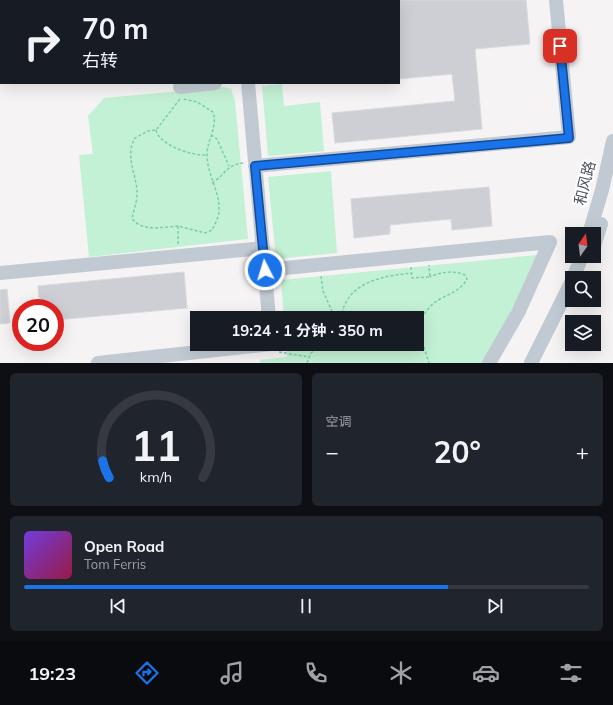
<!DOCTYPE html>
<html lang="zh">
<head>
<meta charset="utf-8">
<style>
  :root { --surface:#171b24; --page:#20242c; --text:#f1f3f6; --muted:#9ea1a6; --line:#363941; --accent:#1a73e8 }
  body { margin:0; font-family:Mulish,"Noto Sans SC",sans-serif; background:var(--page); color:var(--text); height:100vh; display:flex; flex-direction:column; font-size:15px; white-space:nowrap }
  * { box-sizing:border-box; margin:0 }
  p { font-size:13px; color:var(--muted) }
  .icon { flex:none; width:22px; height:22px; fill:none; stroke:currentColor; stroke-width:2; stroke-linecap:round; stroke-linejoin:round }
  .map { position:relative; height:363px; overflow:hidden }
  .side { display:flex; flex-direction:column; gap:10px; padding:10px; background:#0d0f14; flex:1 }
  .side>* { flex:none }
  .guide { position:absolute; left:0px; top:0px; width:400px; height:84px; box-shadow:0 4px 16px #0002; background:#171b24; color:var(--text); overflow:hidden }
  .needle { width:26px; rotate:14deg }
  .fabs { position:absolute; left:565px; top:227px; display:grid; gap:8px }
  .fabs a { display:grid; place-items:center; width:36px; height:36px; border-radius:0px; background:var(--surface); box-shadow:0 4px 16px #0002; font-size:20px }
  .speed { position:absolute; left:12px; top:299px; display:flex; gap:8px; font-size:20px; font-weight:700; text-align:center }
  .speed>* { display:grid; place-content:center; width:52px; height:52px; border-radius:50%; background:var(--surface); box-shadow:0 4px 16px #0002; line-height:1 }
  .speed .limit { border:6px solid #d22; background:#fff; color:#111 }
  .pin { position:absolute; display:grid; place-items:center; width:34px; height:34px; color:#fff; margin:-17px; border-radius:8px; box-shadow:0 2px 6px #0006 }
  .me { position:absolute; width:44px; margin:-22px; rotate:355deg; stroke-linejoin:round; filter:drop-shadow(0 0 3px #0008) }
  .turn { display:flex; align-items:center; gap:14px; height:84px; padding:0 16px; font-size:18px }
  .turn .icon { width:52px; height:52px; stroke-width:2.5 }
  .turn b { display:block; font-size:28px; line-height:34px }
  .big { font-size:30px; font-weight:700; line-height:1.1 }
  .side .tile { flex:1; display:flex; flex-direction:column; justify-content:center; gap:6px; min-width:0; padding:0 14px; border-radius:6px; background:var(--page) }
  .side .dial { align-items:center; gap:0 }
  .dial svg { height:104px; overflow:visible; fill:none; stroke:var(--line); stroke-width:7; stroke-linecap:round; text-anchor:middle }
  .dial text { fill:var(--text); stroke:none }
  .song { display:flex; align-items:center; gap:12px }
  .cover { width:48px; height:48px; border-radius:6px; background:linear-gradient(135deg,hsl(260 70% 55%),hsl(340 70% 35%)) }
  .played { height:4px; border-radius:2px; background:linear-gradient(90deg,var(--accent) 75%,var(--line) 75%) }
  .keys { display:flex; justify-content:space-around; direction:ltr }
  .heat { display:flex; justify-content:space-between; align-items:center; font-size:22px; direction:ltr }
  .side .tiles { flex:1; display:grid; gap:10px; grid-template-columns:1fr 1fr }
  .tile:last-child { grid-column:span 2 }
  .trip { position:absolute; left:190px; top:311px; width:234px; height:40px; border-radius:0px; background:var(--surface); box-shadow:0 4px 16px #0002; font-weight:700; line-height:40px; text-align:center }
  .dock { display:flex; height:64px; justify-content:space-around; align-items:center; background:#090b0e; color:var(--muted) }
  .dock .icon { width:28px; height:28px }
  .dock .selected { color:var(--accent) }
  .dock b { font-size:18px; color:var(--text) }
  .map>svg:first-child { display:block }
  .green { fill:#c3f1d5 }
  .building { fill:#cdcfd5; stroke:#d7d9de }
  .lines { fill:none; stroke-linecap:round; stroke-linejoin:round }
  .path { stroke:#7ad0a6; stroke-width:1.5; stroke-dasharray:3 2; stroke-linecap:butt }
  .minor { stroke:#c1cad2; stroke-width:14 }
  .route-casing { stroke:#114b97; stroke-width:10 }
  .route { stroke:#1a73e8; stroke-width:7 }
  .labels { text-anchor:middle; stroke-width:4; stroke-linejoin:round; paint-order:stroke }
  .street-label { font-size:15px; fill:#4a5661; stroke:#fff }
</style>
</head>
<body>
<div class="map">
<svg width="613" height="363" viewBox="0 0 613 363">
  <rect width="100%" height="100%" fill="#f5f3f3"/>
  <path class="green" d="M282 84 284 106 320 102 324 151 268 156 262 86Z
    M224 87 231 89 235 101 248 239 89 257 79 155 93 154 88 116 104 98Z
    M331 171 337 253 276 259 268 177Z
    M537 255 526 292 484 363H260V360L287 357 286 344H417V318H284L281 280Z"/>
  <path class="building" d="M108 0H216V1H108Z
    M328 0H526L530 44 475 49 482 129 335 143 332 113 455 101 452 74 399 79V1Z
    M489 187 492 226 452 230 451 219 390 225V234L354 238 351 199Z
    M184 272 187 308 55 320V308H40L38 286Z
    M7 289 10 323 0 324V290Z"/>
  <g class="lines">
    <path class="path" d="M156 130C159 145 192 156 206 155
      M211 135 217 139 229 166
      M212 183C226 174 227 164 244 163
      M178 226C164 227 140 232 132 218 134 210 138 198 137 190 135 171 125 155 135 138L148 131 156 130 180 99
      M178 244V226L205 233 212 230C215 224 219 217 219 210 220 192 207 174 207 155 207 139 218 128 213 112L197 102 183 99
      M411 267 412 278 430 277 429 265
      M321 276 323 291 335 318
      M341 318C346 282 382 276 412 273
      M417 327C421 318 426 310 434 303 444 295 461 292 467 279L465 275C453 270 441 272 430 277
      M417 334 421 338 429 363
      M337 344H356
      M279 352 309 357
      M307 363 311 353 323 344"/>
    <path class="minor" d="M240 0V1
      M248 83 269 318
      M180 87 215 83
      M255 166 569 137 556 0
      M589 234 602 190 613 141
      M594 246 601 224
      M265 270 550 242 518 313 489 363
      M0 273 263 248
      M573 278 582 256
      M98 363 271 344
      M531 363 572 281"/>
  </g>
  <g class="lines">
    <defs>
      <path id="route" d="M265 270 255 166 569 138 560 46"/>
    </defs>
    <use href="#route" class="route-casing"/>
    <use href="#route" class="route"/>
  </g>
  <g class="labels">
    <g class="street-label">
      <text transform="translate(585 183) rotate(-76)" y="5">和风路</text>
    </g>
  </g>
</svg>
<div class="fabs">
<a><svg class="needle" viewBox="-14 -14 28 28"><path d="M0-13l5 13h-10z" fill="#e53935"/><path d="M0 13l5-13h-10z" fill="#9ea1a6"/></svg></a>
<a><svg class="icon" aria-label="search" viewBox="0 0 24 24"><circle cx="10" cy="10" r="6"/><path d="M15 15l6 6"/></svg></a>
<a><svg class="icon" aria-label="layers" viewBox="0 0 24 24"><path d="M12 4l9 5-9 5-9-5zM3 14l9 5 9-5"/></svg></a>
</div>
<div class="speed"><div class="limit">20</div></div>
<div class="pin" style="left:560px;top:46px;background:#d93025"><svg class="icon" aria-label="arrive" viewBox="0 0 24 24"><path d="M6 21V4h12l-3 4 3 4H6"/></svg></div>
<svg class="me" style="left:265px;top:270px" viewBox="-20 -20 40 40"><circle r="17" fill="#1a73e8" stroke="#fff" stroke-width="3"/><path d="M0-11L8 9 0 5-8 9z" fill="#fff"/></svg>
<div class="trip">19:24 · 1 分钟 · 350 m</div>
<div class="guide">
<div class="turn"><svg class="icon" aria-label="right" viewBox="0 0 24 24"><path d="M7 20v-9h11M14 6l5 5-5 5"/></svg><div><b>70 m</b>右转</div></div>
</div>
</div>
<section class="side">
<div class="tiles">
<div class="tile dial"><svg viewBox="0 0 100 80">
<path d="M14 69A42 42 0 1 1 86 69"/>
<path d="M14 69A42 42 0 0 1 9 56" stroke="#1a73e8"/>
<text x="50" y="56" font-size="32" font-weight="700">11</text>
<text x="50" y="72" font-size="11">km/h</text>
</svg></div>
<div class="tile"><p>空调</p>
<div class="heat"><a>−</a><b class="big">20°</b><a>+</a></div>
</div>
<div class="tile">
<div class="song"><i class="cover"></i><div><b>Open Road</b><p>Tom Ferris</p></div></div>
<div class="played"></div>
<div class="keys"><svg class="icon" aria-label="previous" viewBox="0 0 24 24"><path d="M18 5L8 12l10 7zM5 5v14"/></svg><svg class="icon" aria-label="pause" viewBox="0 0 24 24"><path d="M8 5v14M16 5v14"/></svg><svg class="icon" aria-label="next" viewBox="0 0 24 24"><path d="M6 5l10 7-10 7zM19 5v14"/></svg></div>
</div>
</div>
</section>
<nav class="dock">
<b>19:23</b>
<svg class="icon selected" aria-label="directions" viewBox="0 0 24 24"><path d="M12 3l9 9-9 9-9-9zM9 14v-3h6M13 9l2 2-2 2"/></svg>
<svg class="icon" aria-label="music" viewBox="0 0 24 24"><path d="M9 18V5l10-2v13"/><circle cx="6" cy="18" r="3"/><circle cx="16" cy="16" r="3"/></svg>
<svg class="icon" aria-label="phone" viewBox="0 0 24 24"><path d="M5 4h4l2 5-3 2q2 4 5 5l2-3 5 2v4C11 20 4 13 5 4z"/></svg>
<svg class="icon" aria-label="climate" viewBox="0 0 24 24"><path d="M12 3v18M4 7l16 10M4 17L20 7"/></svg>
<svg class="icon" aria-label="car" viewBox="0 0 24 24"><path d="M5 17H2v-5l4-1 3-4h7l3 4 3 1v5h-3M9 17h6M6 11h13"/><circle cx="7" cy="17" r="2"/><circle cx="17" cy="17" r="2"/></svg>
<svg class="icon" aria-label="filters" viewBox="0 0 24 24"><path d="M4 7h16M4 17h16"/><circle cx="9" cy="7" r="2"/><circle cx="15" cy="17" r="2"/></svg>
</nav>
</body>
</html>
